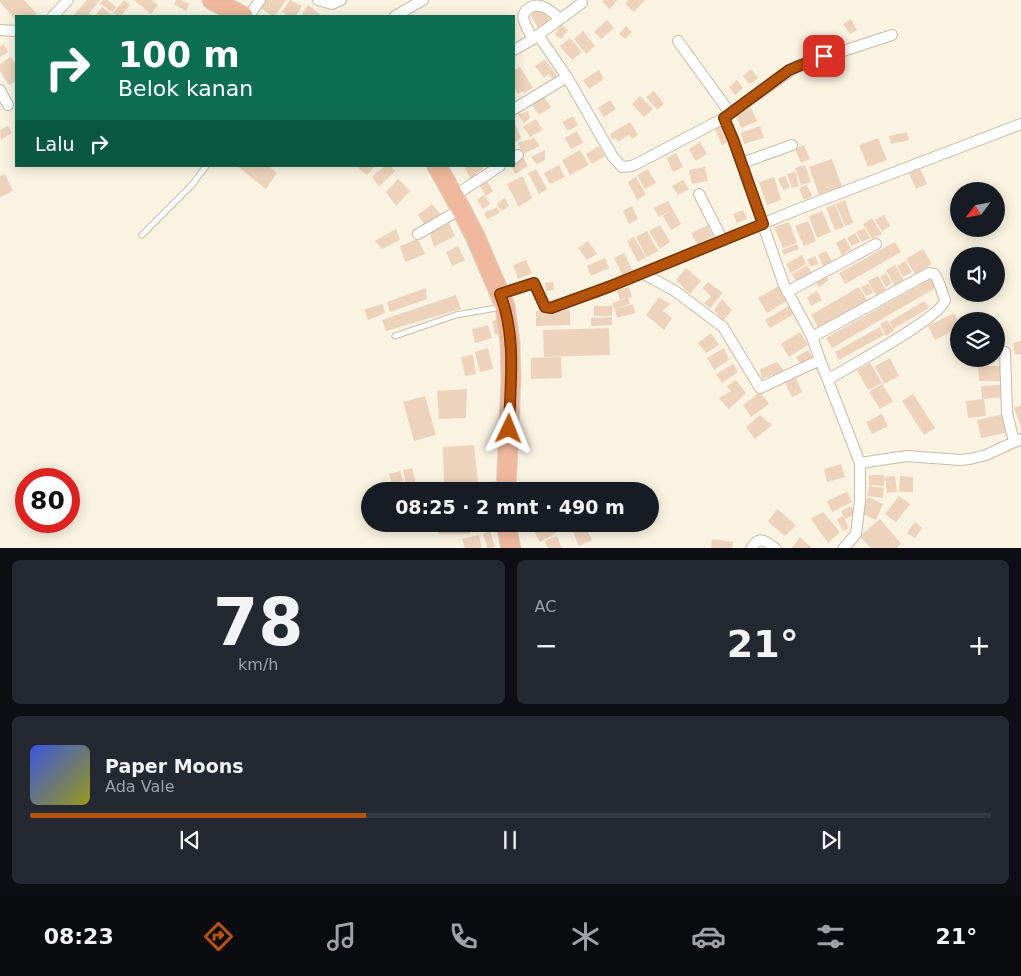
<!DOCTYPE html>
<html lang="id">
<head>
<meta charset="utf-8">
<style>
  :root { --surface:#171b24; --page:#242831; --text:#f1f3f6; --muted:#9ea1a6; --line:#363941; --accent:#b45309 }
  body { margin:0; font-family:"DejaVu Sans",sans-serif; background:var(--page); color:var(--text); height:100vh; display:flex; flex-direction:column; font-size:19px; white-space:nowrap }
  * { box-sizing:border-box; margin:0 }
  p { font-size:16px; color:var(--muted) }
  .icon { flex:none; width:28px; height:28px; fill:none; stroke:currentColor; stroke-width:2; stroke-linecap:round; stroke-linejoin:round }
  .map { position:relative; height:548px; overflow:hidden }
  .panel { display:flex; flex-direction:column; gap:12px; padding:12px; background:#0d0f14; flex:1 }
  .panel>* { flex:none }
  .hud { position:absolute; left:15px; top:15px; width:500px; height:152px; border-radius:0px; box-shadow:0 2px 12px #0003; background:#0b6e4f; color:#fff; overflow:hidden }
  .needle { width:32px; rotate:238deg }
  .controls { position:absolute; left:950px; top:182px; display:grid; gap:10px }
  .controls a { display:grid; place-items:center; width:55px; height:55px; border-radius:50%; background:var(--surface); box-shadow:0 2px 12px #0003; font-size:25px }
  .speed { position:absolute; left:15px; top:468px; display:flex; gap:10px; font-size:25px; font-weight:700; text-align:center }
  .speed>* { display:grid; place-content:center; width:65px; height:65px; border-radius:50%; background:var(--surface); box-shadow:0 2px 12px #0003; line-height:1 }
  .speed .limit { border:8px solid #d22; background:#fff; color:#111 }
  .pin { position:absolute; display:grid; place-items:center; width:42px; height:42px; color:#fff; margin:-21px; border-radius:10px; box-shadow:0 2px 8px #0006 }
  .me { position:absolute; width:55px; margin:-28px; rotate:2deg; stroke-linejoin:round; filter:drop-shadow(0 0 4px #0008) }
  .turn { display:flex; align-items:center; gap:18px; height:105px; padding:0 20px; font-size:22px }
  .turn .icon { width:65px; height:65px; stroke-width:2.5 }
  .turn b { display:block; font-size:35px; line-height:42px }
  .then { display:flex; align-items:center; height:48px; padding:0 20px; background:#0003; gap:10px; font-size:19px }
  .big { font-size:38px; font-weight:700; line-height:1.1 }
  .panel .card { flex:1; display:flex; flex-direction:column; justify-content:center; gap:8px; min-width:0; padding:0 18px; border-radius:8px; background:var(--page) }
  .panel .dial { align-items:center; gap:0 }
  .dial b { font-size:65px; line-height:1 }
  .song { display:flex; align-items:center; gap:15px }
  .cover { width:60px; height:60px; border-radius:8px; background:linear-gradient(135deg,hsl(230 70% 55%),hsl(60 70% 35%)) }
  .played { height:5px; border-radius:2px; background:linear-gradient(90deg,var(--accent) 35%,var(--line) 35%) }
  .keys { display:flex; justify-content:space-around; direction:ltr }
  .heat { display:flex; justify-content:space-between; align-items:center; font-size:28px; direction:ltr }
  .panel .tiles { flex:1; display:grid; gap:12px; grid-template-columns:1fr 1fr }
  .card:last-child { grid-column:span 2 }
  .trip { position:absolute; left:361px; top:482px; width:298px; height:50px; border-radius:25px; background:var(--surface); box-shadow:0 2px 12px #0003; font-weight:700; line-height:50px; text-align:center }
  .tabs { display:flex; height:80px; justify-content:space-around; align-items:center; background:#090b0e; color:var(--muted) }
  .tabs .icon { width:35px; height:35px }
  .tabs .current { color:var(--accent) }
  .tabs b { font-size:22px; color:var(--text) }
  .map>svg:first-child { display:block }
  .building { fill:#edd3bc }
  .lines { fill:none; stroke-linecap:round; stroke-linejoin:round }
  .lane-casing { stroke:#cabbaa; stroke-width:7 }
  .street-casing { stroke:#cabbaa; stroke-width:12 }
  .highway-casing { stroke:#dad4d0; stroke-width:21 }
  .lane { stroke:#fff; stroke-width:5 }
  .street { stroke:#fff; stroke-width:10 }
  .highway { stroke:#f0b99d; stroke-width:19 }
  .route-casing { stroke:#753606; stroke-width:12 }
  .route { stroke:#b45309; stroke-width:9 }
</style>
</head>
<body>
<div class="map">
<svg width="1021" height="549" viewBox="0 0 1021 549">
  <rect width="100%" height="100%" fill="#faf3e2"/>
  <path class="building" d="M0 0H24L37 14 34 16H16V21L0 2Z
    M87 0H100L89 13 92 16H73Z
    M103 0H108L116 7 112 12 100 3Z
    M124 0 130 5 121 16H117L113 13Z
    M134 0H152L158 5 151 14Z
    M176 0H181L189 4 186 11 174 4Z
    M263 0H286L275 16H272L259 7Z
    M290 0 302 6 296 16H288L282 12Z
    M604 0H617L610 9 602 2Z
    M628 0H645L634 12 625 4Z
    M308 5 322 16H301Z
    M102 7 113 16H95Z
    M542 7 551 23 539 30 530 14Z
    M851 19 857 30 850 34 843 24Z
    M607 20 614 28 601 39 594 32Z
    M561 25 568 30 561 39 555 35Z
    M626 26 632 32 625 39 619 34Z
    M583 31 595 46 586 54 574 39Z
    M570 38 582 52 572 60 560 46Z
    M4 44 8 52 0 57V47Z
    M11 57 16 65V81L9 85 0 71V64Z
    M545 59 557 76 553 79 548 74 544 78 535 66Z
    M520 67 533 88 523 93 522 91 518 94 514 87V70Z
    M751 69 758 78 750 84 743 76Z
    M599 70 604 79 589 89 583 80Z
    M737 80 743 88 735 95 729 87Z
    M654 91 664 104 657 110 646 97Z
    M542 94 551 107 539 115 530 102Z
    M640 96 653 109 644 117 632 104Z
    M610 100 616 109 604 117 598 108Z
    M751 108 757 121 741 128 736 115Z
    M528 111 530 118 524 123 518 115Z
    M573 116 578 125 568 131 562 122Z
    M536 119 543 130 530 137 523 127Z
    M514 122 521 138 514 143Z
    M630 122 638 135 632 139 629 135 618 142 616 138 613 140 610 134Z
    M725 124 732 140 722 145 715 129Z
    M8 126 12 133 1 140 0 130Z
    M760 126 764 138 744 144 741 133Z
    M577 131 583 143 571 149 565 138Z
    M907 132 909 140 891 144 889 136Z
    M534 138 540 146 523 154 518 143Z
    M878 138 887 160 868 167 859 145Z
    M700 142 707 154 696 161 689 149Z
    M804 145 810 159 801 163 795 149Z
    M599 146 605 156 592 164 586 154Z
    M545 150V160L537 164 531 157Z
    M580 150 589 165 570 175 562 160Z
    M676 153 683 167 673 172 667 158Z
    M522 155 528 166 515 174 511 166H514V160Z
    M832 159 842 187 819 195 809 167Z
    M559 165 565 177 550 184 544 173Z
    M805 165 811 182 801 185 795 168Z
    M237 166H268L277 173 266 189Z
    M356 166H375L367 175Z
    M385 166H391L395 171 379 187 372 177Z
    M469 166H482L483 169 475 174 477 177 471 180 465 168Z
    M919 166 927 184 916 189 908 171Z
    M705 167 708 181 692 184 689 170Z
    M536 169 547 189 539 194 528 173Z
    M648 169 656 183 645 189 637 175Z
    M795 172 799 186 792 188 787 174Z
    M5 174 13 191 0 197V176Z
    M523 176 532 198 519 207 507 184Z
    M785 176 790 187 783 190 778 179Z
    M636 177 646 195 637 200 628 182Z
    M774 177 781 200 767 205 759 182Z
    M398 179 410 191 396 206 386 192Z
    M683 180 689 189 678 195 672 186Z
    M487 181 493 191 486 196 479 184Z
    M807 185 812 196 804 200 799 188Z
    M484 195 490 204 483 209 477 200Z
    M505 198 509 206 501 211 497 204Z
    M845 200 853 223 845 226 836 204Z
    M668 201 681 224 671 230 663 216 670 211 659 217 654 208Z
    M432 204 441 215 425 226 418 215Z
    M835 204 844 227 835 230 826 208Z
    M632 206 638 219 629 224 623 211Z
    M497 207 500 213 487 219 484 213Z
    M743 210 747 219 737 223 733 214Z
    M822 211 831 232 817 238 809 216Z
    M884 215 890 226 882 231 875 220Z
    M872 218 882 234 872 239 863 224Z
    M808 221 816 241 804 246 795 226Z
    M789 222 797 243 783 248 774 227Z
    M449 223 455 236 434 247 430 233Z
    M660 225 670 242 660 249 649 231Z
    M708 225 713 236 697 244 691 233Z
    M864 228 870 238 862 242 856 232Z
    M396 229 400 240 382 249 375 241Z
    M647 231 658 251 647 257 636 237Z
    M855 233 860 242 852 246 847 238Z
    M634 237 646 257 638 262 627 241Z
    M845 238 851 249 842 255 836 243Z
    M418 239 425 254 405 262 400 246Z
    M588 241 597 254 587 260 578 248Z
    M895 242 901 252 845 284 839 273Z
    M797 244 799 249 784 255 782 250Z
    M458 246 465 260 452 266 446 252Z
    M923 249 932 264 915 274 906 259Z
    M826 251 832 261 823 266 818 255Z
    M624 253 633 271 623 276 614 258Z
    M802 255 806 264 791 273 786 264Z
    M815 256 819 264 811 267 807 260Z
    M605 258 609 268 591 276 587 266Z
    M526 260 532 273 518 279 513 265Z
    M905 261 912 272 903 277 897 266Z
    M807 265 812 273 796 281 792 274Z
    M895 265 904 280 895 286 886 270Z
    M686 268 701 281 690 294 676 280Z
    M886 273 892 283 886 287 880 277Z
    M825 275 829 280 819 287 815 281Z
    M878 276 886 290 876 295 868 281Z
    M934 277 939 286 832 348 826 338Z
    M553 282 554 290 546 291 545 283Z
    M708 282 723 293 710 308 704 303 711 297 703 288Z
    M869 284 873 293 866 296 861 287Z
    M779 286 788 300 767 313 758 298Z
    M629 287 632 297 620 300 617 290Z
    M859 287 868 302 820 330 811 315Z
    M426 288 427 299 390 312 387 302Z
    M817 291 822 300 811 306 807 297Z
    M456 295 461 309 386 331 382 320Z
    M659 297 670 304 663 311 672 318 664 330 646 315Z
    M628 298 630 304 614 309 612 303Z
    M722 299 732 310 723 321 714 310Z
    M924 301 929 308 893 329 889 322Z
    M383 304 385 313 368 320 364 309Z
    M633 304 635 313 617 318 615 309Z
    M791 305 796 313 770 328 765 320Z
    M594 306H612V316H594Z
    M570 310V325L536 326V311Z
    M954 313 959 323V328L935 340 928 326Z
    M612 317V325L591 326V318Z
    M499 319 502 334 495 335 492 321Z
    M887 320 894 331 886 336 880 324Z
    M488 325 492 338 475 343 472 329Z
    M880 327 884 335 839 360 835 352Z
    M609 328 610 355 544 357 543 330Z
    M800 332 808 345 789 357 781 344Z
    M711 333 719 345 706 353 698 343Z
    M1021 341V354L1015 355 1013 343Z
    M488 348 493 369 480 372 475 352Z
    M724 348 729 360 714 370 707 358Z
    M808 350 813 358 801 365 796 357Z
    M473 355 476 374 465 376 461 357Z
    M561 357 562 378 531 379V358Z
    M890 358 899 376 884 384 875 366Z
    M777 362 784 371 762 379 760 369Z
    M870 363 882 383 868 390 857 370Z
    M733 364 738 372 722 383 716 374Z
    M978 366H1004V381H979Z
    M796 378 802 392 792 397 785 383Z
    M736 380 746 393 729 409 719 398 731 391 727 386Z
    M882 384 893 401 880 409 869 392Z
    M1003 385 1004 397 982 399 981 386Z
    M467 389 466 418 439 419 437 391Z
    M760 392 769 404 751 417 743 405Z
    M913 394 935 428 924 435 902 401Z
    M425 396 436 435 414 441 403 402Z
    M984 399 986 416 968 418 966 401Z
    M1021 405V426L1014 408Z
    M882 414 888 426 872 434 866 422Z
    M1005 414 1009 432 981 438 977 420Z
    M760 415 772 425 755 439 746 427Z
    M474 445 478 482 444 483 443 447Z
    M841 464 845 477 827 482 824 469Z
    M412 468 416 484 407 486 403 470Z
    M400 471 403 481 392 484 389 474Z
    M869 475H884V486L869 485Z
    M895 476 897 492 887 493 885 477Z
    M900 476 913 477V492H899Z
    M536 483 539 490 522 491 521 488Z
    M869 486 884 488 883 498 867 496Z
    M847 492 852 502 832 512 827 501Z
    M899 496 910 504 896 522 885 514Z
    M868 497 883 504 876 520 861 513Z
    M851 506 855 514 845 519 841 511Z
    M777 509 796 525 785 536 768 522Z
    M823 512 840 532 828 543 811 519Z
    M843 516 849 528 843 531 837 519Z
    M880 519 901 544 895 549H871L860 536Z
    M915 522 922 528 915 538 907 533Z
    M438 524H470V534H438Z
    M520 524H539L520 532 517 525Z
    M547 524H551L556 533 540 542 534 531Z
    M580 524H584L592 540 579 546 571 528Z
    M490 531 495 547 488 549 483 534Z
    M479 535 482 549H465L462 539Z
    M557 536 562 549H548L545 541Z
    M800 537 813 549H791Z
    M712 539 733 542 732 549H711Z"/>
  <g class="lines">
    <defs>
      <path id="lane" d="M142 235 192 185 206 166
        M395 336 456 315 502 307"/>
      <path id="street" d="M318 0 332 4 341 0
        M53 16 68 0
        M249 16 260 0
        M395 16 423 0
        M0 30 16 31
        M538 35 567 77 613 157 622 167 632 166 642 161 724 118 797 66 892 35
        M533 39C530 33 523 23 523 16 524 13 525 11 528 9 540 0 551 11 560 19
        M678 41 730 113
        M514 50 533 39 582 3
        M0 90 8 105
        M514 109 567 77
        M724 118 733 139 784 285 812 337 820 360 860 463V501L856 534 843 549
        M514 158 518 155
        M742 163 792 145
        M699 194 722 239
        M454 196 500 166
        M418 234 461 209
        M642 273 675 291 723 327 760 388 820 360
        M787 292 876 244
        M500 294 534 283 545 307H551L596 292 796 210 1021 124
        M812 337 929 273 934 274C940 281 941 291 945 300 942 317 848 367 829 379
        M1005 352 1007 413 1014 442
        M860 463 907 456 960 460 970 459 986 455 1021 439
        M430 491 506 487
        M751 549C759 534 765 541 776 549"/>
      <path id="highway" d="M212 0 243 16
        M437 166 461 209 475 236 505 306 510 343 511 379 506 491
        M506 524 511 549"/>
    </defs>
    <use href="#lane" class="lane-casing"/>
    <use href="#street" class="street-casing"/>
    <use href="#highway" class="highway-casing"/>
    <use href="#lane" class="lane"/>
    <use href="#street" class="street"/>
    <use href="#highway" class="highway"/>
  </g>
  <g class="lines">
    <defs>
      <path id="route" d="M509 429C510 386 517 336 500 294L534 283 545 307 551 308 611 286 763 224 733 139 724 118 789 70 824 56"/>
    </defs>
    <use href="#route" class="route-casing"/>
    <use href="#route" class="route"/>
  </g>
</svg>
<div class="controls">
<a><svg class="needle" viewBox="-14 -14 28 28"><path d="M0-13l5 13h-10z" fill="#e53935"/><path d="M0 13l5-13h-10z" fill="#9ea1a6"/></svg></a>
<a><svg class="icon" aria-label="sound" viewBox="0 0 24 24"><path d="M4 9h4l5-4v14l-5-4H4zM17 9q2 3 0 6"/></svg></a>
<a><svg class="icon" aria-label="layers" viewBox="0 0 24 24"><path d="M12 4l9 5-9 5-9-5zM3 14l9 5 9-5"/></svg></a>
</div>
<div class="speed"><div class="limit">80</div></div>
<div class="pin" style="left:824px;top:56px;background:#d93025"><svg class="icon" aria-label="arrive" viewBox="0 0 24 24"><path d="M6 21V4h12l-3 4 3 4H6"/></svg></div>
<svg class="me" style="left:509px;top:429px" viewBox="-20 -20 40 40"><path d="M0-17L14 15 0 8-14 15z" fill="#b45309" stroke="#fff" stroke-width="4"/></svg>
<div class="trip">08:25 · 2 mnt · 490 m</div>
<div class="hud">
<div class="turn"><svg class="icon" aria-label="right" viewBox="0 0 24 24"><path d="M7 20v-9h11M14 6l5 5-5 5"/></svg><div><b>100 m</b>Belok kanan</div></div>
<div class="then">Lalu<svg class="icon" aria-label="right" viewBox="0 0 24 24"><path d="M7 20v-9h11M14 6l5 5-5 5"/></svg></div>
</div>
</div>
<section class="panel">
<div class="tiles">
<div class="card dial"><b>78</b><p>km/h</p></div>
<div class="card"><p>AC</p>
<div class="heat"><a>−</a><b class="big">21°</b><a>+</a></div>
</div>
<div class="card">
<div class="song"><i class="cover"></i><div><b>Paper Moons</b><p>Ada Vale</p></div></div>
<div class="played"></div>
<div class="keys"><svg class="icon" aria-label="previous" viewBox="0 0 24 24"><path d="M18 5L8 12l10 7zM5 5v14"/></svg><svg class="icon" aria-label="pause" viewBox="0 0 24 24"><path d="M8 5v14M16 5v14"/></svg><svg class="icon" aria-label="next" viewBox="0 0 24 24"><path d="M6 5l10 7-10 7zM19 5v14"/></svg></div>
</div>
</div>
</section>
<nav class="tabs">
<b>08:23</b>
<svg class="icon current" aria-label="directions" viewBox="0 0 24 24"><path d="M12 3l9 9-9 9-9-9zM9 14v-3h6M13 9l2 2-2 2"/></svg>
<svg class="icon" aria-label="music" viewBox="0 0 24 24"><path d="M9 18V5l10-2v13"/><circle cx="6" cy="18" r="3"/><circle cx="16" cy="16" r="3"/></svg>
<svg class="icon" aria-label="phone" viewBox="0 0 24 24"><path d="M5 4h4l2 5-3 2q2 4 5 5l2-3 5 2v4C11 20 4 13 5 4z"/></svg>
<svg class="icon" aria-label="climate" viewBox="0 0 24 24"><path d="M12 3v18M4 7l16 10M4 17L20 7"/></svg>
<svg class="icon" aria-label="car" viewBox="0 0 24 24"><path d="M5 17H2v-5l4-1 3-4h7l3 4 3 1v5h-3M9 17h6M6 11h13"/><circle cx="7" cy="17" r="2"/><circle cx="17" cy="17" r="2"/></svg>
<svg class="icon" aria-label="filters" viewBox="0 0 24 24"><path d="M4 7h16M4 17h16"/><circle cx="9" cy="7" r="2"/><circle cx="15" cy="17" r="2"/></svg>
<b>21°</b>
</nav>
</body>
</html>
